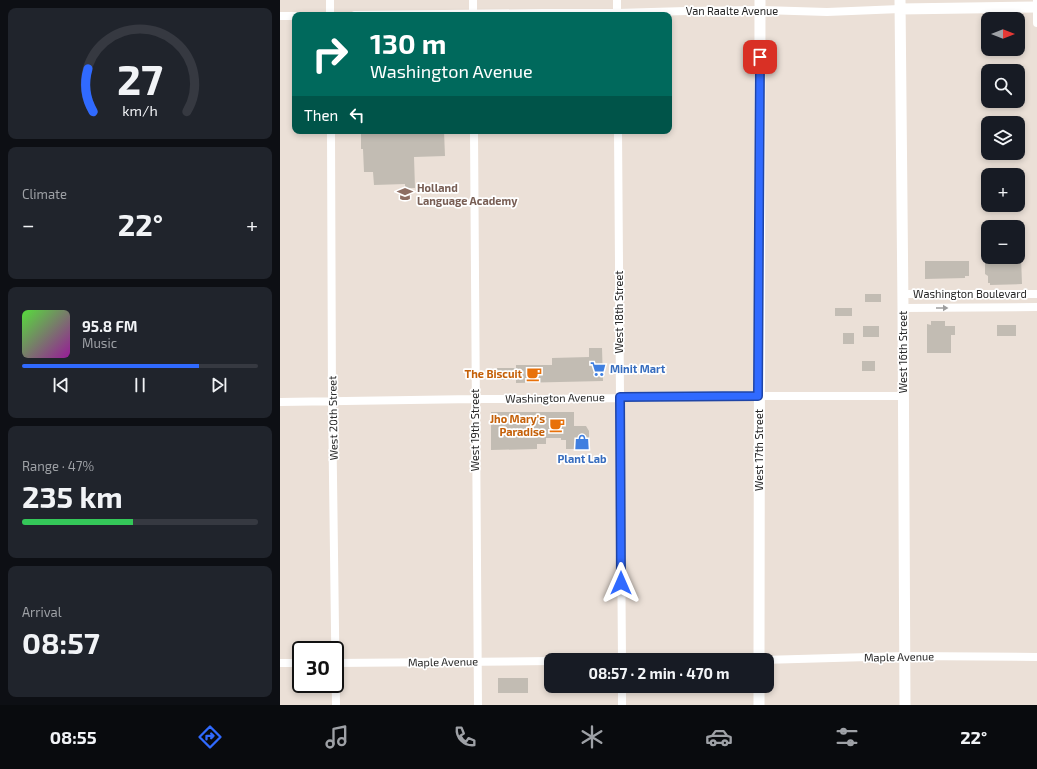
<!DOCTYPE html>
<html lang="en">
<head>
<meta charset="utf-8">
<style>
  :root { --surface:#171b24; --page:#20242c; --text:#f1f3f6; --muted:#9ea1a6; --line:#363941; --accent:#306aff }
  body { margin:0; font-family:"Exo 2",sans-serif; background:var(--page); color:var(--text); height:100vh; display:flex; flex-direction:column; font-size:15px; white-space:nowrap }
  * { box-sizing:border-box; margin:0 }
  p { font-size:13px; color:var(--muted) }
  .icon { flex:none; width:22px; height:22px; fill:none; stroke:currentColor; stroke-width:2; stroke-linecap:round; stroke-linejoin:round }
  .map { position:relative; flex:1; overflow:hidden }
  .panel { display:flex; flex-direction:column; gap:8px; padding:8px; background:#0d0f14; width:280px }
  .panel>* { flex:none }
  .guide { position:absolute; left:12px; top:12px; width:380px; height:122px; border-radius:8px; box-shadow:0 2px 6px #0003; background:#00695c; color:#fff; overflow:hidden }
  .needle { width:26px; rotate:90deg }
  .tools { position:absolute; left:701px; top:12px; display:grid; gap:8px }
  .tools a { display:grid; place-items:center; width:44px; height:44px; border-radius:8px; background:var(--surface); box-shadow:0 2px 6px #0003; font-size:20px }
  .speed { position:absolute; left:12px; top:641px; display:flex; gap:8px; font-size:20px; font-weight:700; text-align:center }
  .speed>* { display:grid; place-content:center; width:52px; height:52px; border-radius:50%; background:var(--surface); box-shadow:0 2px 6px #0003; line-height:1 }
  .speed .limit { border:2px solid #111; border-radius:6px; background:#fff; color:#111 }
  .pin { position:absolute; display:grid; place-items:center; width:34px; height:34px; color:#fff; margin:-17px; border-radius:8px; box-shadow:0 2px 6px #0006 }
  .me { position:absolute; width:44px; margin:-22px; rotate:0deg; stroke-linejoin:round; filter:drop-shadow(0 0 3px #0008) }
  .turn { display:flex; align-items:center; gap:14px; height:84px; padding:0 12px; font-size:18px }
  .turn .icon { width:52px; height:52px; stroke-width:2.5 }
  .turn b { display:block; font-size:28px; line-height:34px }
  .then { display:flex; align-items:center; height:38px; padding:0 12px; background:#0003; gap:8px; font-size:15px }
  .big { font-size:30px; font-weight:700; line-height:1.1 }
  .panel .card { flex:1; display:flex; flex-direction:column; justify-content:center; gap:6px; min-width:0; padding:0 14px; border-radius:8px; background:var(--page) }
  .panel .dial { align-items:center; gap:0 }
  .dial svg { height:104px; overflow:visible; fill:none; stroke:var(--line); stroke-width:7; stroke-linecap:round; text-anchor:middle }
  .dial text { fill:var(--text); stroke:none }
  .song { display:flex; align-items:center; gap:12px }
  .cover { width:48px; height:48px; border-radius:6px; background:linear-gradient(135deg,hsl(110 70% 55%),hsl(300 70% 35%)) }
  .played { height:4px; border-radius:2px; background:linear-gradient(90deg,var(--accent) 75%,var(--line) 75%) }
  .keys { display:flex; justify-content:space-around; direction:ltr }
  .heat { display:flex; justify-content:space-between; align-items:center; font-size:22px; direction:ltr }
  .charge { height:6px; border-radius:3px; background:linear-gradient(90deg,#34c759 47%,var(--line) 0) }
  .trip { position:absolute; left:264px; top:653px; width:230px; height:40px; border-radius:8px; background:var(--surface); box-shadow:0 2px 6px #0003; font-weight:700; line-height:40px; text-align:center }
  .tab-bar { display:flex; height:64px; justify-content:space-around; align-items:center; background:#090b0e; color:var(--muted) }
  .tab-bar .icon { width:28px; height:28px }
  .tab-bar .on { color:var(--accent) }
  .tab-bar b { font-size:18px; color:var(--text) }
  main { display:flex; flex:1; min-height:0 }
  .map>svg:first-child { display:block }
  .building { fill:#c2bcb3 }
  .lines { fill:none; stroke-linecap:round; stroke-linejoin:round }
  .street { stroke:#fff; stroke-width:8 }
  .secondary { stroke:#fff; stroke-width:11 }
  .oneway { fill:#9e9e9e }
  .route-casing { stroke:#1f45a6; stroke-width:10 }
  .route { stroke:#306aff; stroke-width:7 }
  .labels { text-anchor:middle; stroke-width:3.5; stroke-linejoin:round; paint-order:stroke }
  .street-label { font-size:11px; fill:#272727; stroke:#fff }
  .education-label { font-size:11px; font-weight:bold; fill:#785e54; stroke:#fff; text-anchor:start }
  .shop-label { font-size:11px; font-weight:bold; fill:#366cbe; stroke:#fff; text-anchor:start }
  .food-label { font-size:11px; font-weight:bold; fill:#c56008; stroke:#fff; text-anchor:end }
</style>
</head>
<body>
<main>
<section class="panel">
<div class="card dial"><svg viewBox="0 0 100 80">
<path d="M14 69A42 42 0 1 1 86 69"/>
<path d="M14 69A42 42 0 0 1 10 36" stroke="#306aff"/>
<text x="50" y="56" font-size="32" font-weight="700">27</text>
<text x="50" y="72" font-size="11">km/h</text>
</svg></div>
<div class="card"><p>Climate</p>
<div class="heat"><a>−</a><b class="big">22°</b><a>+</a></div>
</div>
<div class="card">
<div class="song"><i class="cover"></i><div><b>95.8 FM</b><p>Music</p></div></div>
<div class="played"></div>
<div class="keys"><svg class="icon" aria-label="previous" viewBox="0 0 24 24"><path d="M18 5L8 12l10 7zM5 5v14"/></svg><svg class="icon" aria-label="pause" viewBox="0 0 24 24"><path d="M8 5v14M16 5v14"/></svg><svg class="icon" aria-label="next" viewBox="0 0 24 24"><path d="M6 5l10 7-10 7zM19 5v14"/></svg></div>
</div>
<div class="card"><p>Range · 47%</p><b class="big">235 km</b><div class="charge"></div></div>
<div class="card"><p>Arrival</p><b class="big">08:57</b></div>
</section>
<div class="map">
<svg width="757" height="705" viewBox="0 0 757 705">
  <rect width="100%" height="100%" fill="#ebe0d7"/>
  <path class="building" d="M81 131H164L165 156 134 157 135 188H125V184L94 185 93 172H84L83 149H81Z
    M701 231H708V254H701Z
    M705 257H741L742 284 710 285V283H708V276L705 274Z
    M645 261H689V276H685V278L645 279Z
    M585 294H601V302H585Z
    M555 308H572V316H555Z
    M651 321H665V326H675V335H671V353H647V324L651 325Z
    M717 325H736V336H717Z
    M583 326H599V337H583Z
    M563 333H574V344H563Z
    M309 348H322L323 381 236 383V380H217V368H236V365H272V358L309 357Z
    M582 361H595V371H582Z
    M211 412H294V426H306L309 431V449H286V440H281V438H266V444H257V449L211 450Z
    M218 678H248V693H218Z"/>
  <g class="lines">
    <path class="street" d="M50 0V15
      M193 0V15
      M337 0V15
      M757 0V23
      M75 15 264 13H337L406 11 480 10 547 12 620 9
      M0 16H15
      M51 131 52 402 56 705
      M194 131 198 705
      M338 131 342 660
      M623 294H757
      M623 308 757 307
      M0 402 195 399H269L478 396H623
      M325 660H429
      M482 660 625 656 757 657
      M0 663H21
      M55 663 271 661
      M342 686V705"/>
    <path class="secondary" d="M620 0 623 308 625 705
      M620 9 757 7
      M479 660 480 0
      M479 686V705"/>
  </g>
  <defs><path id="oneway-solid" d="M-6-.8H1V-3.2L6.5 0L1 3.2V.8H-6Z"/></defs>
  <use class="oneway" href="#oneway-solid" transform="translate(662 308)"/>
  <g class="lines">
    <defs>
      <path id="route" d="M341 583 340 397 478 396 480 57"/>
    </defs>
    <use href="#route" class="route-casing"/>
    <use href="#route" class="route"/>
  </g>
  <defs>
    <symbol id="school-bare" viewBox="-9 -9 18 18"><path d="M0-5L7-2L0 1L-7-2ZM-4 1L0 2.5L4 1V4Q0 6-4 4Z" fill="#8d6e63" stroke="#fff" stroke-width="2.5" paint-order="stroke"/></symbol>
    <symbol id="supermarket-bare" viewBox="-9 -9 18 18"><path d="M-6-5.5h2.5l.6 2H6L4.5 2H-2.5L-4.4-4H-6ZM-1.5 3.2a1.3 1.3 0 1 0 .1 0ZM3 3.2a1.3 1.3 0 1 0 .1 0Z" fill="#3f7fe0" stroke="#fff" stroke-width="2.5" paint-order="stroke"/></symbol>
    <symbol id="cafe-bare" viewBox="-9 -9 18 18"><path d="M-5.5-4.5H6V0H3Q3 3.5 0 3.5H-2.5Q-5.5 3.5-5.5 0ZM3-3.2v2h1.7v-2ZM-6 4.5H4V6H-6Z" fill="#e8710a" stroke="#fff" stroke-width="2.5" paint-order="stroke"/></symbol>
    <symbol id="shop-bare" viewBox="-9 -9 18 18"><path d="M-5-2.5h2.3a2.7 3.5 0 0 1 5.4 0H5L5.5 6h-11ZM-1.5-2.5h3a1.5 2.3 0 0 0-3 0Z" fill="#3f7fe0" stroke="#fff" stroke-width="2.5" paint-order="stroke"/></symbol>
  </defs>
  <g fill-rule="evenodd">
    <use href="#school-bare" x="114" y="183" width="22" height="22"/>
    <use href="#supermarket-bare" x="307" y="358" width="22" height="22"/>
    <use href="#cafe-bare" x="243" y="363" width="22" height="22"/>
    <use href="#cafe-bare" x="266" y="414" width="22" height="22"/>
    <use href="#shop-bare" x="291" y="431" width="22" height="22"/>
  </g>
  <g class="labels">
    <g class="street-label">
      <text x="452" y="15">Van Raalte Avenue</text>
      <text x="690" y="298">Washington Boulevard</text>
      <text transform="translate(339 312) rotate(-90)" y="4">West 18th Street</text>
      <text transform="translate(623 352) rotate(-90)" y="4">West 16th Street</text>
      <text transform="translate(275 398) rotate(-1)" y="4">Washington Avenue</text>
      <text transform="translate(53 418) rotate(-91)" y="4">West 20th Street</text>
      <text transform="translate(195 430) rotate(-90)" y="4">West 19th Street</text>
      <text transform="translate(479 450) rotate(-90)" y="4">West 17th Street</text>
      <text transform="translate(619 657) rotate(-1)" y="4">Maple Avenue</text>
      <text transform="translate(163 662) rotate(-1)" y="4">Maple Avenue</text>
    </g>
    <g class="education-label">
      <text x="137" y="192">Holland<tspan x="137" dy="13">Language Academy</tspan></text>
    </g>
    <g class="shop-label">
      <text x="330" y="373">Minit Mart</text>
      <text x="302" y="463" text-anchor="middle">Plant Lab</text>
    </g>
    <g class="food-label">
      <text x="242" y="378">The Biscuit</text>
      <text x="265" y="423">Jho Mary's<tspan x="265" dy="13">Paradise</tspan></text>
    </g>
  </g>
</svg>
<div class="tools">
<a><svg class="needle" viewBox="-14 -14 28 28"><path d="M0-13l5 13h-10z" fill="#e53935"/><path d="M0 13l5-13h-10z" fill="#9ea1a6"/></svg></a>
<a><svg class="icon" aria-label="search" viewBox="0 0 24 24"><circle cx="10" cy="10" r="6"/><path d="M15 15l6 6"/></svg></a>
<a><svg class="icon" aria-label="layers" viewBox="0 0 24 24"><path d="M12 4l9 5-9 5-9-5zM3 14l9 5 9-5"/></svg></a>
<a>+</a>
<a>−</a>
</div>
<div class="speed"><div class="limit">30</div></div>
<div class="pin" style="left:480px;top:57px;background:#d93025"><svg class="icon" aria-label="arrive" viewBox="0 0 24 24"><path d="M6 21V4h12l-3 4 3 4H6"/></svg></div>
<svg class="me" style="left:341px;top:583px" viewBox="-20 -20 40 40"><path d="M0-17L14 15 0 8-14 15z" fill="#306aff" stroke="#fff" stroke-width="4"/></svg>
<div class="trip">08:57 · 2 min · 470 m</div>
<div class="guide">
<div class="turn"><svg class="icon" aria-label="right" viewBox="0 0 24 24"><path d="M7 20v-9h11M14 6l5 5-5 5"/></svg><div><b>130 m</b>Washington Avenue</div></div>
<div class="then">Then<svg class="icon" aria-label="left" viewBox="0 0 24 24"><path d="M17 20v-9H6M10 6l-5 5 5 5"/></svg></div>
</div>
</div>
</main>
<nav class="tab-bar">
<b>08:55</b>
<svg class="icon on" aria-label="directions" viewBox="0 0 24 24"><path d="M12 3l9 9-9 9-9-9zM9 14v-3h6M13 9l2 2-2 2"/></svg>
<svg class="icon" aria-label="music" viewBox="0 0 24 24"><path d="M9 18V5l10-2v13"/><circle cx="6" cy="18" r="3"/><circle cx="16" cy="16" r="3"/></svg>
<svg class="icon" aria-label="phone" viewBox="0 0 24 24"><path d="M5 4h4l2 5-3 2q2 4 5 5l2-3 5 2v4C11 20 4 13 5 4z"/></svg>
<svg class="icon" aria-label="climate" viewBox="0 0 24 24"><path d="M12 3v18M4 7l16 10M4 17L20 7"/></svg>
<svg class="icon" aria-label="car" viewBox="0 0 24 24"><path d="M5 17H2v-5l4-1 3-4h7l3 4 3 1v5h-3M9 17h6M6 11h13"/><circle cx="7" cy="17" r="2"/><circle cx="17" cy="17" r="2"/></svg>
<svg class="icon" aria-label="filters" viewBox="0 0 24 24"><path d="M4 7h16M4 17h16"/><circle cx="9" cy="7" r="2"/><circle cx="15" cy="17" r="2"/></svg>
<b>22°</b>
</nav>
</body>
</html>
